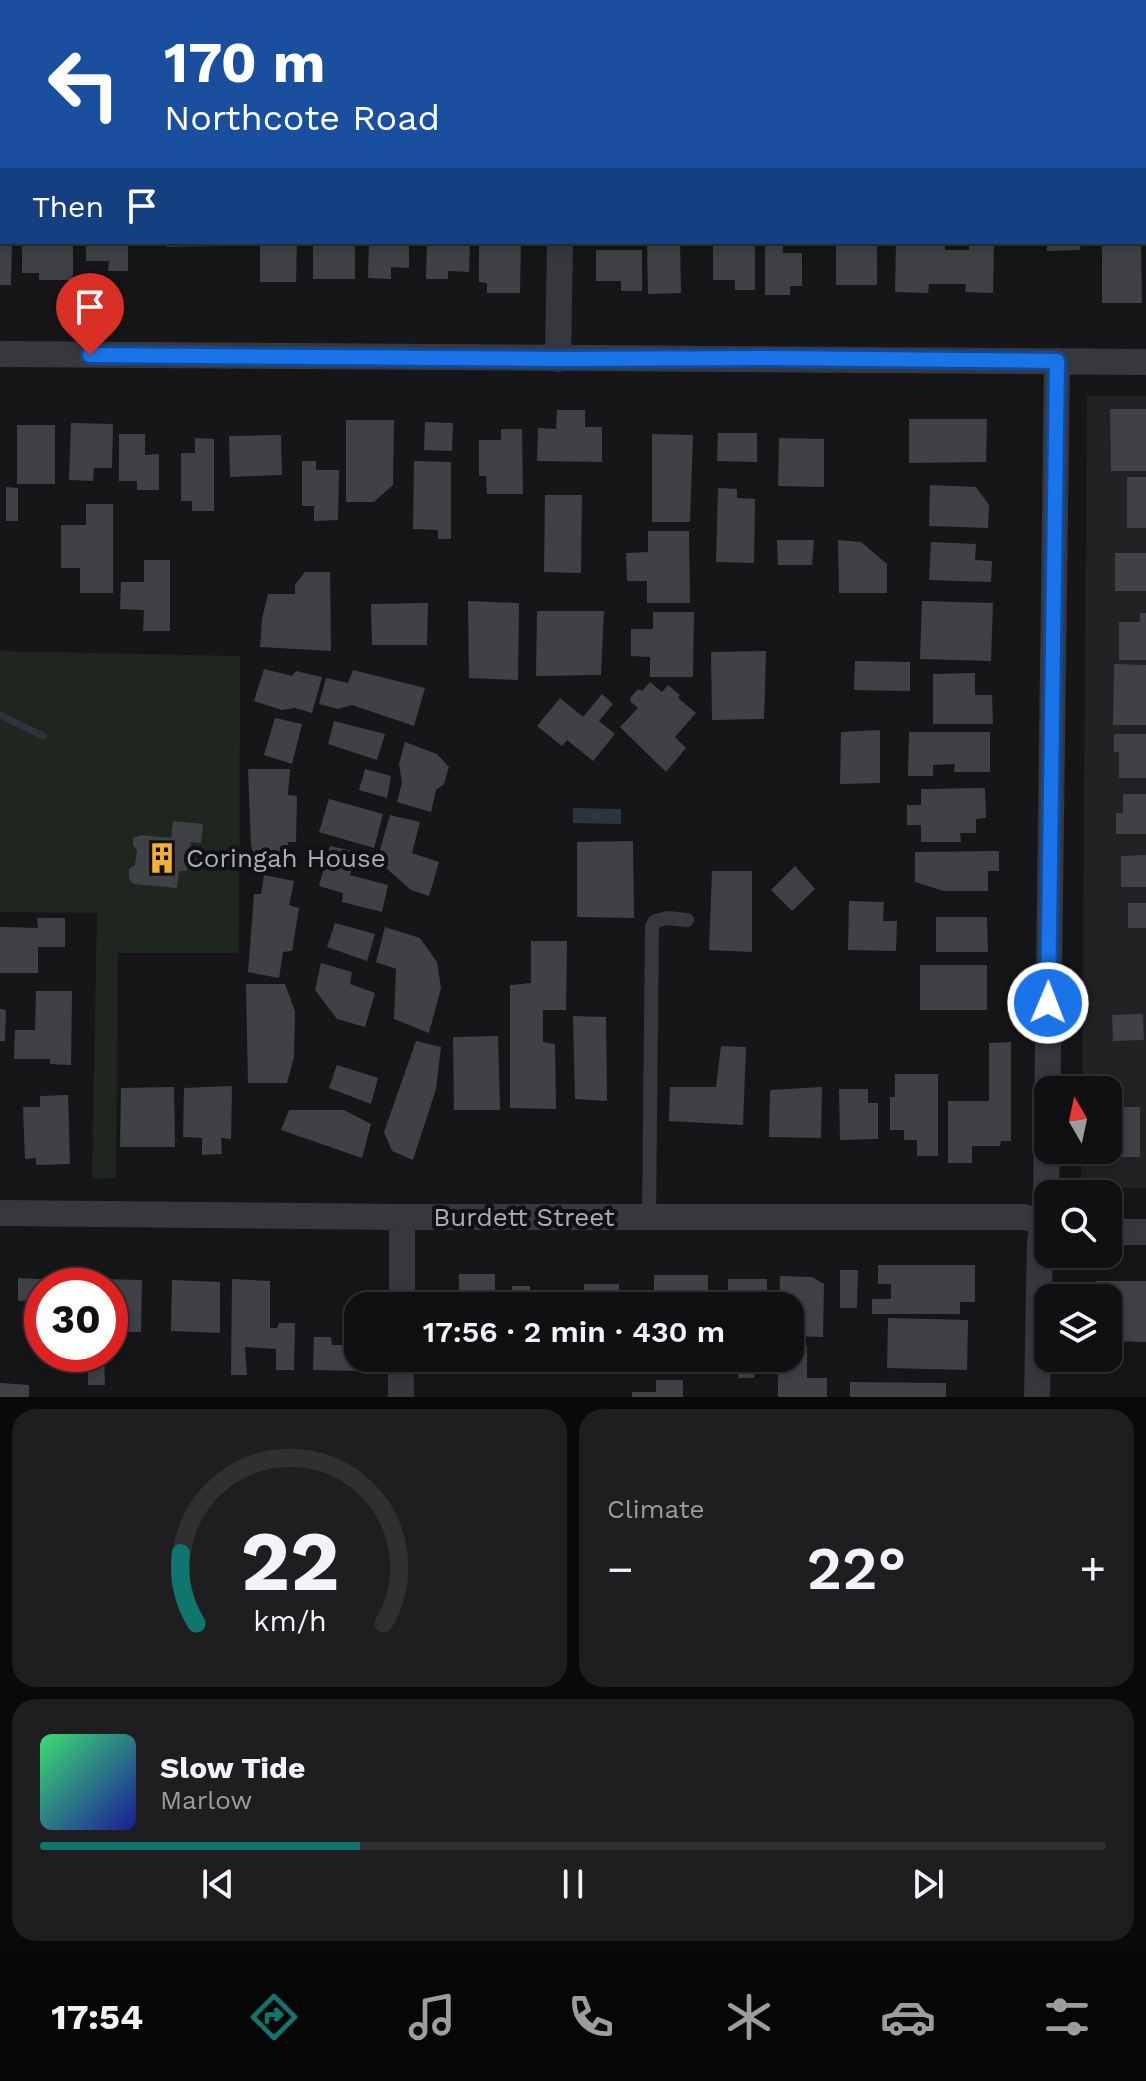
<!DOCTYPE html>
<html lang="en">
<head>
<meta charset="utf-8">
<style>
  :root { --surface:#101012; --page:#1e1e20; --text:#f1f3f6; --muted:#9c9d9f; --line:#303032; --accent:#0f766e }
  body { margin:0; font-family:"Work Sans",sans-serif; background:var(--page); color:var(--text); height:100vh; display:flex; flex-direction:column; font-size:30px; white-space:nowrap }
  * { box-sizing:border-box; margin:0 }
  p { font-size:26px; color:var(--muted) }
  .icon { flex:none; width:44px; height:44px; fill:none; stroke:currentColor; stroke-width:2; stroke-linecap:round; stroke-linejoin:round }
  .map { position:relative; height:1397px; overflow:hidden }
  .panel { display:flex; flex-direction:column; gap:12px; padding:12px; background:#09090a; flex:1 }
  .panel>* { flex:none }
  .guide { position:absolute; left:0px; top:0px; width:1146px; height:244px; box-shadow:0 4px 12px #0003,0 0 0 2px var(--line); background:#1a4fa0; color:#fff; overflow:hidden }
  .needle { width:52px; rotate:351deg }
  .fabs { position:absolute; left:1034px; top:1076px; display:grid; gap:16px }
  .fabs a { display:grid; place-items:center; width:88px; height:88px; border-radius:16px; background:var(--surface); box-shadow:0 4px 12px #0003,0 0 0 2px var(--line); font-size:40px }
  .speed { position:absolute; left:24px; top:1268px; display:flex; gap:16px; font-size:40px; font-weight:700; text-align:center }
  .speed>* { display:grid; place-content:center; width:104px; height:104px; border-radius:50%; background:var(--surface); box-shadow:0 4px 12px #0003,0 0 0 2px var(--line); line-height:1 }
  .speed .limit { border:12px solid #d22; background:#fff; color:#111 }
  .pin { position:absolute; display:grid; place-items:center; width:68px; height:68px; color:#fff; margin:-82px -34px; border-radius:50% 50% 50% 0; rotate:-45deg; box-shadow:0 0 8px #0007 }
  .pin .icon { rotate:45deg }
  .me { position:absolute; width:88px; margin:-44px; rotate:1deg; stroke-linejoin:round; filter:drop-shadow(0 0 6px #0008) }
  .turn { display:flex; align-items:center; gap:28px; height:168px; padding:0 32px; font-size:36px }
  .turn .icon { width:104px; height:104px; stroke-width:2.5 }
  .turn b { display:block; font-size:56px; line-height:68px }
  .then { display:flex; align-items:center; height:76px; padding:0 32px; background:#0003; gap:16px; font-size:30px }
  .big { font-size:60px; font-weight:600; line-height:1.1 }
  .panel .widget { flex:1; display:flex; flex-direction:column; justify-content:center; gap:12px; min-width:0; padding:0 28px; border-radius:24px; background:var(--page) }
  .panel .dial { align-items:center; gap:0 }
  .dial svg { height:208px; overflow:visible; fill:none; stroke:var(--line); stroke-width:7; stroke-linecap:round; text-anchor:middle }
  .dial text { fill:var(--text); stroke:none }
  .song { display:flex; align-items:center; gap:24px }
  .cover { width:96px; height:96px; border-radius:12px; background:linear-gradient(135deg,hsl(140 70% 55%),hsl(240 70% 35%)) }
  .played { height:8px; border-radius:4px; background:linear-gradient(90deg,var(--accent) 30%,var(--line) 30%) }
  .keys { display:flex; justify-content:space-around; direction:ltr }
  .heat { display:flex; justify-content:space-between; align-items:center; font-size:44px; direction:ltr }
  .panel .tiles { flex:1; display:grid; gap:12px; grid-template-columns:1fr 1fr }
  .widget:last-child { grid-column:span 2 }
  .trip { position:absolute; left:344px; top:1292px; width:460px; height:80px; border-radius:24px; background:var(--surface); box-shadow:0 4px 12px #0003,0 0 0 2px var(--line); font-weight:600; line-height:80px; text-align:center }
  .tabs { display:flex; height:128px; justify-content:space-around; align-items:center; background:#060607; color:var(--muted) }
  .tabs .icon { width:56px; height:56px }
  .tabs .current { color:var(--accent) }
  .tabs b { font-size:36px; color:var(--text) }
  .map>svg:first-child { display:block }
  .built { fill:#222225 }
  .green { fill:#1e261f }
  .water { fill:#2c353c }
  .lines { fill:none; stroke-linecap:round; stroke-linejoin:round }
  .stream { stroke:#2c353c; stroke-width:7 }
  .building { fill:#404145 }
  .lane { stroke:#37383d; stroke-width:14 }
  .street { stroke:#37383d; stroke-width:26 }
  .route-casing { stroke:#114b97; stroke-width:20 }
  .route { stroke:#1a73e8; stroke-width:14 }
  .labels { text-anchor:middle; stroke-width:8; stroke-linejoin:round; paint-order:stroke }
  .poi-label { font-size:26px; fill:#a8adb8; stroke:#111113; text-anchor:start }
  .street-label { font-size:26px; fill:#a8adb8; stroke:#111113 }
</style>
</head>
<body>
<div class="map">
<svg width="1146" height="1397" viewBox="0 0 1146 1397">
  <rect width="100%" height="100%" fill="#161618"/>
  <path class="built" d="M1087 396H1146V1188L1081 1189 1082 1150H1108V1090H1082Z"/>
  <path class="green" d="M0 651 240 656 239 953H118L116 1178 92 1179 97 913 0 912Z"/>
  <path class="water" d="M573 808 621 809V824L573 823Z"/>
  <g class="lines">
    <path class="stream" d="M0 715 43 736"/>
  </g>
  <path class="building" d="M0 242H12L11 285H0Z
    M22 242H73V280H39V273H22Z
    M86 242H128V271H108L109 261H86Z
    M166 242H223V246L166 247Z
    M260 242H297L296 282H260Z
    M313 242H355V279H313Z
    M369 242H409V268L391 267V279L368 278Z
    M427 242H470L469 272 448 271V279H426Z
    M479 242H521L520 293H487V283L479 282Z
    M647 242H680L681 293 648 294Z
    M713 242H755V290H735V280H713Z
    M765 242H783V253H802V286H790V295H765Z
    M836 242H877V285H836Z
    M896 242H945V250H969V242H994L993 293 965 292 966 284H929L928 293 895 292Z
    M1047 242H1081L1080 250 1047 251Z
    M1102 242H1141L1142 303H1102Z
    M596 250H642V291H621V281H596Z
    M1110 409H1146V471H1111Z
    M557 410H585V427H602V462L537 461 538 428 556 429Z
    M909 419H987L986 462 909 463Z
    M346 420H394L393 485 374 502H346Z
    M425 422 453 423 452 451 424 450Z
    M71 423 113 424 112 468H94L93 481 69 480Z
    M17 425H55V484H17Z
    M501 429H522L523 494H487L486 476H479V440H501Z
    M718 433H757V462L717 461Z
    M119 434H145V455L159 454V490H137V481H119Z
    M652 434 693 435 690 522H652Z
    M281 435 282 475 230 477 229 436Z
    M195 438 214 439V511H192V501H181V453H195Z
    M779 438 824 439V487L778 486Z
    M302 461H316V470H339L338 520 314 521V506H302Z
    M414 461 451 462V539H438V530L413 529Z
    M1127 477H1146V528H1127Z
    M930 485 976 487 989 505 988 528 929 526Z
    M6 487 18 488V521H6Z
    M718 488 737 489V498L755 499 754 563 716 562Z
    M545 495H582L581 573 544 572Z
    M86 504H113V593H80V568H61V525H86Z
    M648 531H689L690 603H647V581H627L626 553 648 552Z
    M777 540H814L812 565H778Z
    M838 540 861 542 887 564V593H839Z
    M931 542 976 544 975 560 992 561 991 582 929 580Z
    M1115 553H1146V591H1115Z
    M144 560H170V631H143L144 610 120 609 121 582H144Z
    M305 572H330L331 651 260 647 262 619 268 594H295V585Z
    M468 601 519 603 518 680 469 678Z
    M922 601 993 603 991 661 920 659Z
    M428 603 427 645H372L371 604Z
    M537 611H604L601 675 536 676Z
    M653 612H694L693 677H650V657L631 656V629H653Z
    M1140 613H1146V660H1119V622H1140Z
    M766 651 764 719 712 720 711 652Z
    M855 661 910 662V691L854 690Z
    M1114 664 1146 665V725H1113Z
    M264 669 292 676 296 671 322 677 312 713 295 708 282 710 254 701Z
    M353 670 425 688 414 726 352 705 338 709 319 704 326 678 348 683Z
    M975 673V695H992L993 724H933V674Z
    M650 682 662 692 668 685 680 695 678 698 696 713 675 737 686 748 666 772 620 727 638 708 630 701 631 697 638 689 642 691Z
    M602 694 613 704 599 721 615 734 593 761 567 740 562 746 537 726 560 698 583 717Z
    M275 718 302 724 292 764 264 755Z
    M334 721 385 734 377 760 328 744Z
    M880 730V783L840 784 841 732Z
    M909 732H990V772H954L955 764 933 765V776H908Z
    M1114 734H1146V778H1119V752H1114Z
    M405 742 437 754 449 767 444 784 436 790 431 812 397 802 402 783 399 764Z
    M248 769H290L288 795 297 796 296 842H288V867H257L251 845Z
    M365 769 391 776 387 798 359 790Z
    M985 788 986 818 976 819V833H960L961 842H921V825H907V805H921V789Z
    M1123 794H1146V834H1116V813H1123Z
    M329 799 383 814 374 848 319 832Z
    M390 815 420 822 412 853 439 862 429 896 411 890 377 860Z
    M173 821 203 824 201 843 191 842 187 871H179L177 888 133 884 129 878V869L135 865 137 851 133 845V838L141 835 171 838Z
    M633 841 634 918 577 917V842Z
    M330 846 357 852 350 875 388 885 382 912 342 902 343 893 319 886Z
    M999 851V871H988V891H944L915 882V852Z
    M1146 855V887H1121V856Z
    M795 866 815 889 792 911 771 890Z
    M712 871H752V952L709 950Z
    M264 875 294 881 289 905 299 908 292 951 283 952 279 978 248 972 254 894H261Z
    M849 901 884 902 883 921H897L896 951 848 950Z
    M1128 903H1146V928H1128Z
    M936 917H987L988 952H936Z
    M37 918H65V947H38V973H0V927L38 928Z
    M335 923 375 934 367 961 327 947Z
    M385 927 420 938 437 962 441 988 429 1033 394 1019 396 969 376 962Z
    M531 941H567L566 1010H543V1042L555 1044 556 1109 510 1108V985L531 983Z
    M321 963 352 972 350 984 375 993 365 1027 337 1019 315 990Z
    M920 965H987V1010H920Z
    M246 984H285L295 1011 294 1057 287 1083H248Z
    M36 991H72L71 1065 50 1064V1059H14L15 1030H35Z
    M0 1009 6 1010 5 1041H0Z
    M1143 1014 1144 1040 1113 1041 1112 1015Z
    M573 1016 606 1017 607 1101 575 1099Z
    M498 1036 500 1110H454L453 1037Z
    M416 1041 441 1047 436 1089 413 1160 392 1151 384 1132Z
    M1011 1042V1141H1001L1000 1146H972V1163H948V1101H989V1043Z
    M721 1046 746 1047 743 1125 669 1121 670 1087H716Z
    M337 1065 378 1078 371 1104 329 1088Z
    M895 1074H938V1156H917V1140H904V1130H890V1097H895Z
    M232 1086 231 1139 221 1138 222 1154 202 1155V1138L183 1137 184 1088Z
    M174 1087 175 1147H120L121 1088Z
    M822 1087 821 1138 769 1137 770 1090Z
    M839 1089H868V1103H878V1139L840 1140Z
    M68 1095 70 1164 36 1165V1158L25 1159 23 1107H40V1096Z
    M1108 1107H1140V1157H1094V1150H1108Z
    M289 1110H344L371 1124 362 1158 281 1130Z
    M878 1265H975V1302H960V1314H872V1299H891V1284H878Z
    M840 1270H858L857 1308H840Z
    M459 1274H495V1306H459Z
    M654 1275H708V1306H654Z
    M780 1276 812 1277 824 1284 823 1337 790 1336V1306H779Z
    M18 1278 78 1281V1286H42V1326H38L39 1300 18 1301Z
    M103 1279 142 1280 141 1332H110V1286H103Z
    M232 1279 270 1281V1328H277L279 1323H295L294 1370H276V1349L245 1347 247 1375H231Z
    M728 1279H767V1306H728Z
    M172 1280 220 1282V1333L171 1331Z
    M1096 1281H1146V1342L1108 1341V1298H1096Z
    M584 1284H619L620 1306H584Z
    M512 1286H530V1293L551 1294V1306H512Z
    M888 1318 968 1320 967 1370 887 1368Z
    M344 1322 358 1323V1358H364V1371L313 1370 314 1337H331L332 1345H342Z
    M790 1345 807 1346V1378H827V1397H778V1358H790Z
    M57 1354H84V1360H57Z
    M88 1354H104L105 1385H88Z
    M511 1358H550V1373L511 1372Z
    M727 1358H758V1365L755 1364 754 1378H738L739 1366H727Z
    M656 1380H683V1397H632V1392H656Z
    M850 1382 946 1383V1397H850Z
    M0 1383 29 1385V1397H0Z"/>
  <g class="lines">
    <path class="lane" d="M649 1217 652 927 655 921 668 918 687 920"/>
    <path class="street" d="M0 354C382 357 764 360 1146 362
      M558 359 560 242
      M0 1213 402 1217H1024L1048 1223
      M1108 1232H1146
      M402 1306V1217
      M401 1397V1358
      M1037 1397 1040 1242 1046 1203 1057 361"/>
  </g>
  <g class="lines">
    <defs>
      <path id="route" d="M90 355 558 359 770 358 1057 361 1048 1003"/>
    </defs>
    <use href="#route" class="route-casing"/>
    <use href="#route" class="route"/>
  </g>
  <defs>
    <symbol id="building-bare" viewBox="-9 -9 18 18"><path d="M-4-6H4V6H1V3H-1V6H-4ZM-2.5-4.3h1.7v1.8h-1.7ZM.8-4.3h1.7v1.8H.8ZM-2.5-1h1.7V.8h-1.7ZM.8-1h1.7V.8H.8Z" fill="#f2b134" stroke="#111113" stroke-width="2.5" paint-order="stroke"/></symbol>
  </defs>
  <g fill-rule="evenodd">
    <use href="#building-bare" x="140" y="836" width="44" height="44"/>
  </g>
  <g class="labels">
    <g class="poi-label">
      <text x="186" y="867">Coringah House</text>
    </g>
    <g class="street-label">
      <text x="524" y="1226">Burdett Street</text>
    </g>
  </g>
</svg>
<div class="fabs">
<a><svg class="needle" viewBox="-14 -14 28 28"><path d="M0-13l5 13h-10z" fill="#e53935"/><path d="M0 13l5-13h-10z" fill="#9c9d9f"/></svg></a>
<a><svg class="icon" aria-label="search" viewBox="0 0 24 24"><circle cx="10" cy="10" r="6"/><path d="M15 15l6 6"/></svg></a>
<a><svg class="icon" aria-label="layers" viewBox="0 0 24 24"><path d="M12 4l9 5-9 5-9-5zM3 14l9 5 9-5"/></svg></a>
</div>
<div class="speed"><div class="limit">30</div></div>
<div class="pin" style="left:90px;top:355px;background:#d93025"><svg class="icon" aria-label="arrive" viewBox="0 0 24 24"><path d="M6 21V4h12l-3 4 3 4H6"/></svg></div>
<svg class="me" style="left:1048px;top:1003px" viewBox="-20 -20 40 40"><circle r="17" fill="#1a73e8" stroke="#fff" stroke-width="3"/><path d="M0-11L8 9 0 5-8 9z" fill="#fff"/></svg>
<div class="trip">17:56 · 2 min · 430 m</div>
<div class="guide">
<div class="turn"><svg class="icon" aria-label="left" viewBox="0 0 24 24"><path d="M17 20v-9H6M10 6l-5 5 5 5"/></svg><div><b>170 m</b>Northcote Road</div></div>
<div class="then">Then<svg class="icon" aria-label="arrive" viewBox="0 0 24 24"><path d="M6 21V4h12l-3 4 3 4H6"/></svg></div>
</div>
</div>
<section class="panel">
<div class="tiles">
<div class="widget dial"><svg viewBox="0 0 100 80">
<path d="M14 69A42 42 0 1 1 86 69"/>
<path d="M14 69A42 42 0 0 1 8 42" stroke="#0f766e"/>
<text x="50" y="56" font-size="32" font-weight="700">22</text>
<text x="50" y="72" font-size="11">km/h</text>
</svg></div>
<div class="widget"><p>Climate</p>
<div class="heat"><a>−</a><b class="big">22°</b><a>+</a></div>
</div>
<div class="widget">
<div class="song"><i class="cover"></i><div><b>Slow Tide</b><p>Marlow</p></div></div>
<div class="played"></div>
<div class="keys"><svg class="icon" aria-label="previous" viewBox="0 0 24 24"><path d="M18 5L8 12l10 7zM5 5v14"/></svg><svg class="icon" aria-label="pause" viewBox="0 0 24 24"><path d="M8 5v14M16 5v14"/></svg><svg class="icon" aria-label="next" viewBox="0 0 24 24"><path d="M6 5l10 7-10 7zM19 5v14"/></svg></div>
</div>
</div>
</section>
<nav class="tabs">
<b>17:54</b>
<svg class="icon current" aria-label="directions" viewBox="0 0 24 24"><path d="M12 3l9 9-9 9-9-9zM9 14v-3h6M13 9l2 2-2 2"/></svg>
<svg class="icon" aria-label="music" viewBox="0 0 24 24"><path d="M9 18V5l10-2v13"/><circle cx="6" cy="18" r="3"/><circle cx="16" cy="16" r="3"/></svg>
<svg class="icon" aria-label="phone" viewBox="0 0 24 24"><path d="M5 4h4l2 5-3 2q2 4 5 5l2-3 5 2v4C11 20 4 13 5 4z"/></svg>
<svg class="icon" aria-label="climate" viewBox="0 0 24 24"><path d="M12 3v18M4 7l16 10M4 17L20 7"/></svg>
<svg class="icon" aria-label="car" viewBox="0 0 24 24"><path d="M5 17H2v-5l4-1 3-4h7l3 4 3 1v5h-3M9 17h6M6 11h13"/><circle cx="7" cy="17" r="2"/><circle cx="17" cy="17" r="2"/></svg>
<svg class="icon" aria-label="filters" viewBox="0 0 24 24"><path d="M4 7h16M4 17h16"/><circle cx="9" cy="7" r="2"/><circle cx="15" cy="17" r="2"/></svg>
</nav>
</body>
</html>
